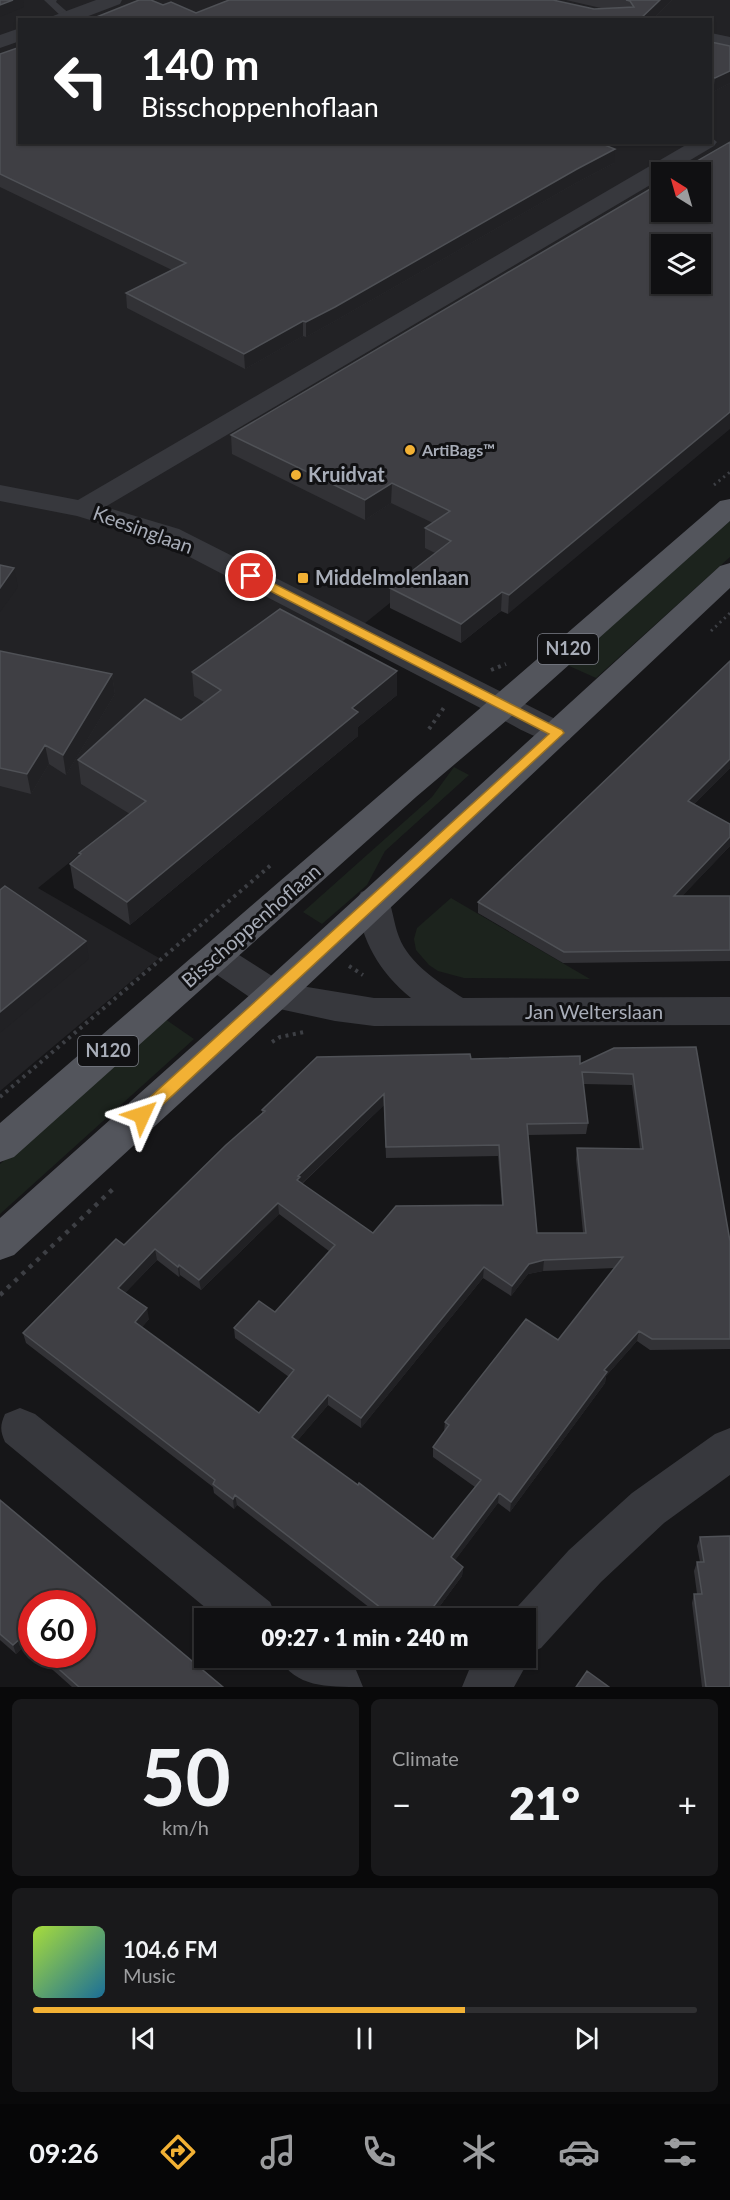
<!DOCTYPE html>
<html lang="en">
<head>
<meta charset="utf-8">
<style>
  :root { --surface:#101012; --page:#19191b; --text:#f1f3f6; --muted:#9c9d9f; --line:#303032; --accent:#f2b134 }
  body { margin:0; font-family:Lato,sans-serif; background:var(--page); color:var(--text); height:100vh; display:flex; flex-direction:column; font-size:22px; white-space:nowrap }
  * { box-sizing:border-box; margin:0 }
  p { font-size:20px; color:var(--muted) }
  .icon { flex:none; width:33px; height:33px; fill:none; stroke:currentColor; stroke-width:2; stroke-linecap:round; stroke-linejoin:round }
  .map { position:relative; height:1687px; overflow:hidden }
  .drawer { display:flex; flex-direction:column; gap:12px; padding:12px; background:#09090a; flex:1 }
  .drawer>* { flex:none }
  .hud { position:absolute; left:18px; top:18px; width:694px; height:126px; border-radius:0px; box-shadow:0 2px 4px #0004,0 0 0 2px var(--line); background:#202124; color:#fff; overflow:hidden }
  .needle { width:39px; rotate:323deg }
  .buttons { position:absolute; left:651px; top:162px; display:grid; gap:12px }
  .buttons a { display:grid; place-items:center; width:60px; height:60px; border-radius:0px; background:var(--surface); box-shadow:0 2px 4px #0004,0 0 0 2px var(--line); font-size:30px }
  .speed { position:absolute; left:18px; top:1590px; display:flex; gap:12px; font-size:30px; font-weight:700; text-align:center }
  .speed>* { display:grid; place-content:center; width:78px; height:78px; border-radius:50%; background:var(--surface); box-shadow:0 2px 4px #0004,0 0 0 2px var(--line); line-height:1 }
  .speed .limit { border:9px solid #d22; background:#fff; color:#111 }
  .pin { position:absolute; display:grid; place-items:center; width:51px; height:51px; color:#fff; margin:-26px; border:3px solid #fff; border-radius:50%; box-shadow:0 2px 6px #0007 }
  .me { position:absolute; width:66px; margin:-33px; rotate:48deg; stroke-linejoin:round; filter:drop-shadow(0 0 4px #0008) }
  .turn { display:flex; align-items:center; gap:21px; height:126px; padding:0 24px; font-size:27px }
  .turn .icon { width:78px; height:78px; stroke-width:2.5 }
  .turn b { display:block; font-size:42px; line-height:51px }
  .big { font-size:45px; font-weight:800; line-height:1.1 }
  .drawer .tile { flex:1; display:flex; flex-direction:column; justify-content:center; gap:9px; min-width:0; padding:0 21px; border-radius:9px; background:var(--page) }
  .drawer .dial { align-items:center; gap:0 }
  .dial b { font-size:78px; line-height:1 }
  .song { display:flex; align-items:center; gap:18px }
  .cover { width:72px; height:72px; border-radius:9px; background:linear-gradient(135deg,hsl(80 70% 55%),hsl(200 70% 35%)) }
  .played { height:6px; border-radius:3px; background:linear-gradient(90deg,var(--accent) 65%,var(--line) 65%) }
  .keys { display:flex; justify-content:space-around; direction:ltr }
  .heat { display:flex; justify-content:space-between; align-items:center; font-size:33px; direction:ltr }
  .drawer .tiles { flex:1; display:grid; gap:12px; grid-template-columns:1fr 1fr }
  .tile:last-child { grid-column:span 2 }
  .trip { position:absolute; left:194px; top:1608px; width:342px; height:60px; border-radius:0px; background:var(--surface); box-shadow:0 2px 4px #0004,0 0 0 2px var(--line); font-weight:800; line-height:60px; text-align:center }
  .tabs { display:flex; height:96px; justify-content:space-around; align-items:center; background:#060607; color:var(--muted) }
  .tabs .icon { width:42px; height:42px }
  .tabs .current { color:var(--accent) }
  .tabs b { font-size:27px; color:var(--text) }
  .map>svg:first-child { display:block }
  .built { fill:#222225; fill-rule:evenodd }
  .green { fill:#1c231d }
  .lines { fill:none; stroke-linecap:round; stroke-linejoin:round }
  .path-far2 { stroke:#3d3f44; stroke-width:3; stroke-dasharray:2 4; stroke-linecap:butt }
  .path-far1 { stroke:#3d3f44; stroke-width:4; stroke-dasharray:3 4.5; stroke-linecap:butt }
  .path { stroke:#3d3f44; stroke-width:4.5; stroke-dasharray:4 6; stroke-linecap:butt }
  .lane { fill:#37383d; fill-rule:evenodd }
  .street { fill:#37383d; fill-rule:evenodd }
  .primary { fill:#53555c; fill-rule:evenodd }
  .wall { fill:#323236; fill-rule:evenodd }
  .shaded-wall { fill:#212124 }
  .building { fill:#3f3f44; stroke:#4f5156; stroke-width:1.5; fill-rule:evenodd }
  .route { fill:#f2b134; stroke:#9d7322; stroke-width:1.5 }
  .poi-dot { fill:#f2b134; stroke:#111113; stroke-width:2 }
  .labels { text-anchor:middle; stroke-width:6; stroke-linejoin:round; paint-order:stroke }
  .far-poi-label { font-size:16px; font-weight:bold; fill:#a8adb8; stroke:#111113; text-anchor:start }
  .shield { fill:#111113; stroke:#7b7e86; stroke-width:1.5 }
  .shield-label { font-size:18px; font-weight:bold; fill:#a8adb8 }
  .poi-label { font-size:20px; font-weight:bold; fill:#a8adb8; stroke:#111113; text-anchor:start }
  .street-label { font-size:20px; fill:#a8adb8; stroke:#111113 }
</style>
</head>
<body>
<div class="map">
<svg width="730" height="1687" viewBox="0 0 730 1687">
  <rect width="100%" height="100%" fill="#161618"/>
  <path class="built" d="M0 0H730V363L443 560 38 888 159 958 0 1091ZM20 20H711V142H20ZM662 172H700V212H662ZM662 244H700V284H662Z"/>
  <path class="green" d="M730 521V557L596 678 567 665Z
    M454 767 469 775 385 851 367 885 322 924 303 912 432 797Z
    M451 898 590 979 464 978 438 971 429 965 416 950 414 939 417 928Z
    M165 1019 194 1039 0 1214V1164Z"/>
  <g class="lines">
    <path class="path-far2" d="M714 485 730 472
      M711 631 730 613"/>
    <path class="path-far1" d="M491 670 506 664
      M429 729 445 706
      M349 966 363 975
      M272 1042 280 1037 304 1032
      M0 1097 271 865"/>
    <path class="path" d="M0 1295 114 1188"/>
    <path class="lane" d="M44 0H57L56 2 73 17 64 19Z"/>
    <path class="street" d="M96 0H122L120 4 78 20H51L53 16Z
      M20 28V41L0 48V35Z
      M711 33 730 37V49L711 45Z
      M711 137 717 142 714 146 670 172H662V178L105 507 179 529 569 726 574 733 569 740C544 747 514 725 492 714L159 541 77 516 0 501V485L78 500 691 142H711Z
      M373 888 385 892C393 906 393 922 399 937 409 964 440 983 463 998L730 997V1025L374 1026 335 1021 261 1005 204 966 199 957 204 948 216 944 228 948 283 983 374 998H411C379 972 362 941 356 901L361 892Z
      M20 1408 35 1414 270 1602 277 1618H218L5 1442C0 1431 0 1425 5 1414Z
      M730 1428V1475L664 1523 601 1582 541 1648 528 1654 530 1658 514 1687H462L469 1670 478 1658H525V1618H507L569 1550 632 1493 715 1434Z
      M279 1658H340L356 1670 363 1687C325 1687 296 1687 279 1658Z"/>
    <path class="primary" d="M730 499V521L514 714 416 797 14 1157 0 1162V1123L720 501Z
      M730 563V588L287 1005 14 1255 0 1260V1218L261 985 720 566Z"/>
  </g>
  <path class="wall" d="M566 0H672L652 20H89L163 5 196 13 605 9Z
    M711 42 730 46V83L713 92 711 91Z
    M0 54 617 142 609 147 614 163 576 183 335 321 306 337 303 336 245 369 127 308 126 293 172 270 0 187Z
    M662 182 508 614 501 611 461 643 390 608V588L435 553 425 548V528L433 523 391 503 365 520 232 454 231 435Z
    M0 651 112 674 115 694 66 775 49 764 31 794 0 786Z
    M730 661V768L694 804 730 846 682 896H730V961L563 963 478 913V902Z
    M397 671V695L358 727V736L130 925 74 888 70 864 80 855 79 853 130 814 81 784 78 760 181 720 204 702 194 696 192 672Z
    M696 1047 730 1241V1349L650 1350 637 1341 606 1376 605 1383 510 1512 498 1503 455 1560 463 1567 462 1576 431 1618H383L237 1505 234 1509 214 1493 213 1487 26 1343 23 1333 124 1245 262 1113V1110L471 1059 580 1064ZM583 1084 632 1085 640 1149 577 1148 576 1159 583 1233H537L528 1135 586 1134 588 1123ZM384 1105 386 1158 498 1156 502 1205 373 1233 302 1184ZM279 1214 329 1251 275 1312 234 1328 235 1338 289 1377 259 1413 142 1327 149 1319 125 1293 157 1260 179 1277 180 1275 201 1290ZM615 1268 558 1340 445 1422 444 1432 433 1447V1457L475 1487 433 1539 297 1441 328 1405 361 1428 483 1278 511 1296 528 1274 543 1271Z
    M0 1500 223 1687H72L35 1654H82L32 1604V1651L25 1645 16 1654 0 1640Z
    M700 1537 730 1687H702L692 1603 694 1594H697L694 1571 697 1562H700L697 1546Z"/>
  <path class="shaded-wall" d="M13 0H23L24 7 0 17V5Z
    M660 0H672L652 20H639Z
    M730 71V83L713 92 715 78Z
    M595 142H617L594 156Z
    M615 149 614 163 576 183 335 321 306 337V322L577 169Z
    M303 321V336L245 369 244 354Z
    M730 412V429L508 614 509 595Z
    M392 483 391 503 365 520V500Z
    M14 568 18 587 0 612V588Z
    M502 592 501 611 461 643V624Z
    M397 671V695L358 727V736L130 925 127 902 352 708Z
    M112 674 115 694 66 775 63 755Z
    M45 745 49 764 31 794 27 774Z
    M730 759V768L686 812 688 801Z
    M730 837V846L672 907 674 896Z
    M86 941 89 959 0 1033V1012Z
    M384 1094V1105L300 1185 297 1180 298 1176Z
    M278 1203 279 1214 201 1290 199 1280Z
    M155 1249 157 1260 120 1298 118 1288Z
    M544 1260 543 1271 528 1274 511 1296 512 1286 529 1264Z
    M179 1265 180 1275 179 1277 178 1267Z
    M484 1267 483 1278 361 1428V1418Z
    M147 1308 149 1319 137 1333 135 1322Z
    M639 1331 637 1341 606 1376 605 1383 510 1512 511 1502 604 1370Z
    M328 1395V1405L292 1447V1437Z
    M499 1493 498 1503 450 1567 451 1557Z
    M235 1495 237 1505 234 1509 233 1499Z
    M463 1567 462 1576 431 1618H425Z
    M22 1637 25 1645 16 1654 13 1645Z"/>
  <path class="building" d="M0 0H13L0 5Z
    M139 0H151L163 5 171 2 196 13 229 0H553L594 9 634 7 630 1 626 0H660L639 20H89Z
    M711 42 730 46V71L715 78 712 77 711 78Z
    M20 47V142H597L615 149 577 169 335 307 306 322 303 321 244 354 126 293 186 263 0 174V54Z
    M730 142V412L509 595 502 592 461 624 390 588 451 541 425 528 450 511 392 483 365 500 231 435 662 182V212H700V172H678ZM662 244H700V284H662Z
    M0 565 14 568 0 588Z
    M280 609 397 671 352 708 358 712 127 902 70 864 81 854 79 853 146 801 78 760 145 699 181 720 221 690 192 672Z
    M0 651 112 674 63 755 45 745 27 774 0 768Z
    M730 661V759L688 801 730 824V837L674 896H730V950L564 952 478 902Z
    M5 886 86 941 0 1012V890Z
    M696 1047 730 1241V1339H652L639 1331 604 1370 607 1372 511 1502 499 1493 451 1557 463 1567 425 1618H394L235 1495 233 1499 213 1484 215 1480 23 1333 116 1239 124 1245 226 1145 265 1111 262 1110 317 1057 470 1054 471 1059 580 1056V1064L614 1048ZM582 1072 633 1074 643 1149 577 1148 586 1233H537L527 1124 588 1123ZM384 1094 386 1147 499 1145 503 1205 396 1206 373 1233 297 1180 300 1177 298 1176ZM278 1203 335 1245 275 1312 259 1301 234 1328 294 1370 259 1413 135 1322 147 1308 118 1288 155 1249 178 1267 179 1265 199 1280ZM623 1257 558 1340 526 1319 445 1422 449 1425 433 1447 481 1480 433 1539 359 1483 358 1485 292 1437 328 1395 361 1418 484 1267 512 1286 529 1264 544 1260Z
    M0 1500 223 1687H79L42 1654H82V1604H32V1645L22 1637 13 1645 0 1634Z
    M730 1536V1687H706L694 1594H702L697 1562H704L700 1537Z
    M587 1671 609 1687H576Z"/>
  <path class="route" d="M251 572 562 730 564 733 147 1119 142 1121 136 1119 134 1115 136 1110 549 734 247 579V573Z"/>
  <g class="poi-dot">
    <circle cx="410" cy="450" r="6"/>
    <circle cx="296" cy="475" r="6"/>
    <rect x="297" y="572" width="12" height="12" rx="3"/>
  </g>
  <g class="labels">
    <g class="far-poi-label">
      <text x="422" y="456">ArtiBags™</text>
    </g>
    <g class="shield">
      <rect x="538" y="634" width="60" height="30" rx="4.5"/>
      <rect x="78" y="1036" width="60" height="30" rx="4.5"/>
    </g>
    <g class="shield-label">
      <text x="568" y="655">N120</text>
      <text x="108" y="1057">N120</text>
    </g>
    <g class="poi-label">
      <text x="308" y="482">Kruidvat</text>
      <text x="315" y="585">Middelmolenlaan</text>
    </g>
    <g class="street-label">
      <text transform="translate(143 530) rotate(20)" y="7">Keesinglaan</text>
      <text transform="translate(251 926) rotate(-41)" y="7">Bisschoppenhoflaan</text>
      <text x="594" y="1019">Jan Welterslaan</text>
    </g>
  </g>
</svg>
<div class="buttons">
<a><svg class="needle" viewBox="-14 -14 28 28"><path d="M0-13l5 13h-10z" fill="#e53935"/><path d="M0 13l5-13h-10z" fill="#9c9d9f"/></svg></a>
<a><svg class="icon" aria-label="layers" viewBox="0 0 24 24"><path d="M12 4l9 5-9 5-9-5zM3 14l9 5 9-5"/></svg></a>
</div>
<div class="speed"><div class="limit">60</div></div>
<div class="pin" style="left:251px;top:576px;background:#d93025"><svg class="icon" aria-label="arrive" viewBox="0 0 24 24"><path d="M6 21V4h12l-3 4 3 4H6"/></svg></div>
<svg class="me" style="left:142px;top:1115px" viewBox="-20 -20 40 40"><path d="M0-17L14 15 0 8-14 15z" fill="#f2b134" stroke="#fff" stroke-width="4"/></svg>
<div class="trip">09:27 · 1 min · 240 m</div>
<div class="hud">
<div class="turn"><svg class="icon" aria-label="left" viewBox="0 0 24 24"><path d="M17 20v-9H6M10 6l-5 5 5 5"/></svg><div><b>140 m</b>Bisschoppenhoflaan</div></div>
</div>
</div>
<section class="drawer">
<div class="tiles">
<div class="tile dial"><b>50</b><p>km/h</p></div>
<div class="tile"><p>Climate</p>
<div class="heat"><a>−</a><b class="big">21°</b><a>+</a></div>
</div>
<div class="tile">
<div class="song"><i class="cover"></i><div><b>104.6 FM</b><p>Music</p></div></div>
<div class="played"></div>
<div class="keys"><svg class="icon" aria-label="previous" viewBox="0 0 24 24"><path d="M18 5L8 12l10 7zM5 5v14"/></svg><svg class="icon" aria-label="pause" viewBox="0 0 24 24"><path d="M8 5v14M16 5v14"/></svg><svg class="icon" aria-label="next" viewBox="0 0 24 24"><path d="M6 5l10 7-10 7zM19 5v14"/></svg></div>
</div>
</div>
</section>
<nav class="tabs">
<b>09:26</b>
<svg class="icon current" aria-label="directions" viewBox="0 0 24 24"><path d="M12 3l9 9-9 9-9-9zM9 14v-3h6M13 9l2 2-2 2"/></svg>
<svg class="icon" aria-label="music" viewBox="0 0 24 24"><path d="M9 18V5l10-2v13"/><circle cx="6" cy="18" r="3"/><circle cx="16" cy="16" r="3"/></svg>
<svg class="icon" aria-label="phone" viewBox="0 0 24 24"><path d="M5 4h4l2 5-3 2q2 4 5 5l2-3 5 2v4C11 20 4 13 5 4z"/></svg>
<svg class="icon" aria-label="climate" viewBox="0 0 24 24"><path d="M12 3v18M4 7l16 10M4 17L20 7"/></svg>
<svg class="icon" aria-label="car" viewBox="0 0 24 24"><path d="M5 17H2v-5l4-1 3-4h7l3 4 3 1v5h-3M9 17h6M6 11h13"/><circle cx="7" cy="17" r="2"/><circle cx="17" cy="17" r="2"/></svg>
<svg class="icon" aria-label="filters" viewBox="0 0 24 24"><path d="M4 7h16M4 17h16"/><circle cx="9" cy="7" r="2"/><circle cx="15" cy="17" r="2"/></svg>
</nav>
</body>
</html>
